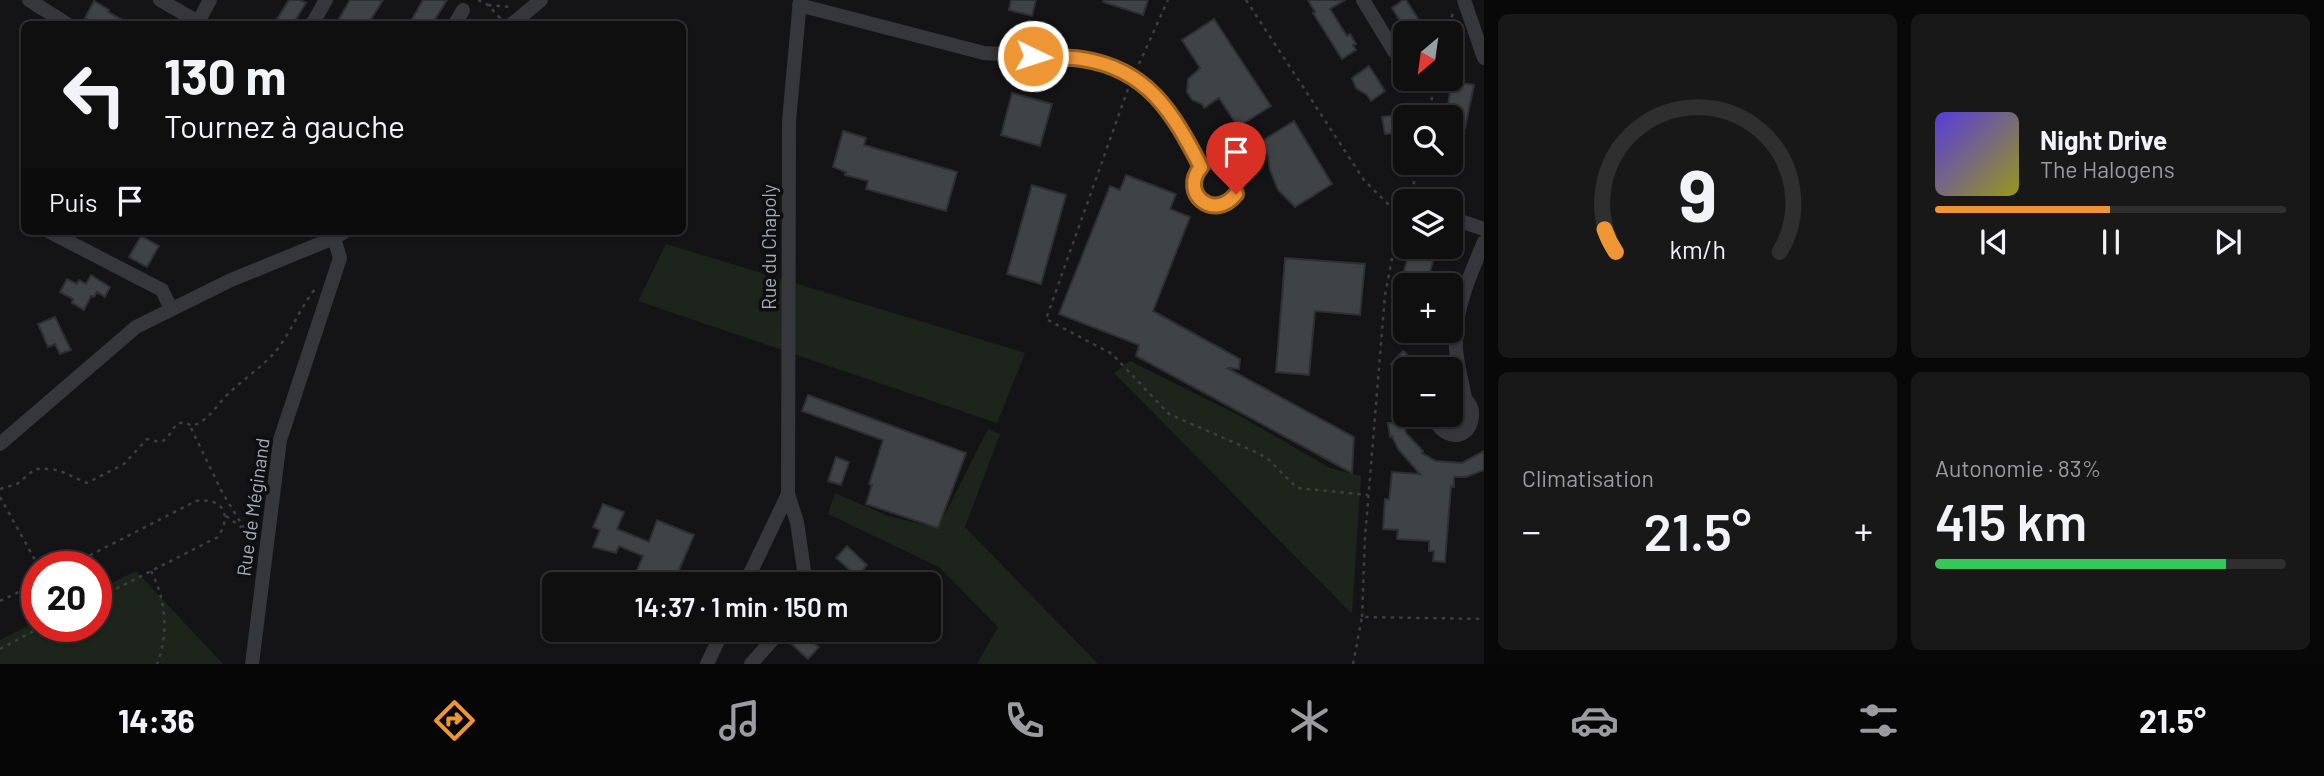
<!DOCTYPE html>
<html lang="fr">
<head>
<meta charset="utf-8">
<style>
  :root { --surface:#0f0f10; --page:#181819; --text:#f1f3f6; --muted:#9b9c9f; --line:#2f2f30; --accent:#ee9634 }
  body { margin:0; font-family:Barlow,sans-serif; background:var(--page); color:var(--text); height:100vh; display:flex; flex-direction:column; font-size:26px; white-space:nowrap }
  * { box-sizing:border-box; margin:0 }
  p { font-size:23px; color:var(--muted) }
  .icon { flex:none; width:38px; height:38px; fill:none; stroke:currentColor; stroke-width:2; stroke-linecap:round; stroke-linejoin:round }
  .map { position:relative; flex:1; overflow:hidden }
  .side { display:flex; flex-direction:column; gap:14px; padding:14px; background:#080809; width:840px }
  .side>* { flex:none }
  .guide { position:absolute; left:21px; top:21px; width:665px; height:214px; border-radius:10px; box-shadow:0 2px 5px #0004,0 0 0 2px var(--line); background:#0f0f10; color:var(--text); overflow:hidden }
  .needle { width:46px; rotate:209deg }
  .tools { position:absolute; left:1393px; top:21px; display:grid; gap:14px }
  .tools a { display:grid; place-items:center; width:70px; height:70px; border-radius:10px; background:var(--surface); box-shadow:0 2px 5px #0004,0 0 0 2px var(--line); font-size:35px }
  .speed { position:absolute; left:21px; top:551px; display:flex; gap:14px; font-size:35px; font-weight:700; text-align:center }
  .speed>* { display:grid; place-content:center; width:91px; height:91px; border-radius:50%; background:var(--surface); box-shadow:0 2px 5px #0004,0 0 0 2px var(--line); line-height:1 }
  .speed .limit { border:10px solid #d22; background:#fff; color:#111 }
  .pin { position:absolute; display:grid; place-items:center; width:60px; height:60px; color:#fff; margin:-72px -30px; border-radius:50% 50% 50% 0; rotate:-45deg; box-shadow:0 0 7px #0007 }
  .pin .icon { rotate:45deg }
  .me { position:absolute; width:77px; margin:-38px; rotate:94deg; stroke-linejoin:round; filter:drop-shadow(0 0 5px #0008) }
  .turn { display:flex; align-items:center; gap:24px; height:147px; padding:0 28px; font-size:32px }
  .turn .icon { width:91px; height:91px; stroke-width:2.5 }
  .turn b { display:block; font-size:49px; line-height:60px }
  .then { display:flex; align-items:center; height:66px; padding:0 28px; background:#0003; gap:14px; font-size:26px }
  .big { font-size:52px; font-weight:600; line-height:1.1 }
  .side .tile { flex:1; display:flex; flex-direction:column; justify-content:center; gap:10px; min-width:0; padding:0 24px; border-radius:10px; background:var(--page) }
  .side .dial { align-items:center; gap:0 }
  .dial svg { height:182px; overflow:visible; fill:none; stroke:var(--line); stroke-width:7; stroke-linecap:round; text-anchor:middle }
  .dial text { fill:var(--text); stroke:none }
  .song { display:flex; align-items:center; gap:21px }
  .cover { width:84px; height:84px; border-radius:10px; background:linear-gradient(135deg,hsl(250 70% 55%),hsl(60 70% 35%)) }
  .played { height:7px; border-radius:4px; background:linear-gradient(90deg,var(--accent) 50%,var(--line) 50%) }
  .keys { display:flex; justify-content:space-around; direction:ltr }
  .heat { display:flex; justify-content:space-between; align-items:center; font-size:38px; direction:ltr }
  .charge { height:10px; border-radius:5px; background:linear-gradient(90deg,#34c759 83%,var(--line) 0) }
  .side .tiles { flex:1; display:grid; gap:14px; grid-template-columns:repeat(2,1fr) }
  .trip { position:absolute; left:542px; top:572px; width:399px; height:70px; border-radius:10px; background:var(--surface); box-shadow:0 2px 5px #0004,0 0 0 2px var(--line); font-weight:600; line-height:70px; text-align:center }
  .tab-bar { display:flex; height:112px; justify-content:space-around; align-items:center; background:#060606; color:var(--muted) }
  .tab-bar .icon { width:49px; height:49px }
  .tab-bar .on { color:var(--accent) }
  .tab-bar b { font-size:32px; color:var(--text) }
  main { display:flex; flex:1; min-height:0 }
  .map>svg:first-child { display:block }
  .green { fill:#1c241c }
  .building { fill:#404346; stroke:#2e2f32; stroke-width:2 }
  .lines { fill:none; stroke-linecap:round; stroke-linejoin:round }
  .path { stroke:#3b3e42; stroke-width:2.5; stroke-dasharray:3.5 5; stroke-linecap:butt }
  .minor { stroke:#35373b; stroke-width:14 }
  .route-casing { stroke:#9b6222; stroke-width:18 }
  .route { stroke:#ee9634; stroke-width:12 }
  .labels { text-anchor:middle; stroke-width:7; stroke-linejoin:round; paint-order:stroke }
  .street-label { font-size:19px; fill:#a6adb6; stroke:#0f0f11 }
</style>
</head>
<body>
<main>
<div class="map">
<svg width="1484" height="664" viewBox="0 0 1484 664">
  <rect width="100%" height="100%" fill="#141416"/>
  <path class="green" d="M666 244 1025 353 997 423 638 301Z
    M1130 361 1240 416 1330 468 1361 476 1352 614 1114 373Z
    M988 429 1000 434 965 527 1098 664H977L998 627 939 567 828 514 835 493 888 516 938 528Z
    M136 571 223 664H0V640L37 621V626H96V591Z"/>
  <path class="building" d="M289 0H300L306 3 293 24H274Z
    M350 0H383L368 24H336Z
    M423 0H447L432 24H409Z
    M1011 0H1036L1032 16 1009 10Z
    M1104 0H1148L1143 15 1103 2Z
    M1308 0H1345L1330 9 1347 36 1350 34 1356 44 1353 45 1356 50 1342 59 1313 13 1315 12Z
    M1403 0H1406L1419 20 1405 29 1392 8Z
    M94 1 109 10 108 12 130 24H96L85 18Z
    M1214 19 1271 106 1238 127 1219 98 1204 108 1202 104 1192 100 1187 92 1188 79 1200 68 1182 40Z
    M1369 66 1385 91 1371 101 1367 95 1356 88 1352 78Z
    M1451 81 1474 85 1465 128 1451 125V117H1447Z
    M1012 93 1052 104 1040 146 1001 135Z
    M1405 114V132L1385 134 1382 117Z
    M1294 121 1332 184 1295 207 1278 190 1270 170 1268 156 1260 142Z
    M843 131 866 138 864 145 957 172 946 211 866 189 868 181 845 175 846 172 833 167Z
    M1454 149 1464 151 1460 169 1451 167 1450 174 1416 168 1417 163H1451V150Z
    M1126 175 1176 194 1170 209 1190 217 1153 311 1240 359 1239 369 1227 368 1354 437 1352 473 1136 356 1139 345 1059 314 1110 186 1120 190Z
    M1032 185 1066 195 1041 284 1007 274Z
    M141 236 159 246 147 267 129 257Z
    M1411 247H1437L1427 282 1423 281 1422 285H1404L1407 275 1403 274Z
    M1285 258 1365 264 1360 315 1315 311 1309 375 1276 372Z
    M91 275 110 287 105 297 97 292 94 297 91 296 84 310 72 303 73 299 60 292 67 279 77 284 79 280 86 284Z
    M55 317 71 350 60 354 55 344 48 347 38 324Z
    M1403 351 1423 369H1405V377L1391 364Z
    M808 395 966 453 938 528 866 504 872 485 869 484 883 440 802 411Z
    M1388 423 1404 424 1406 433 1423 451 1422 453 1436 461 1462 463 1484 451V470L1466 477H1454V487L1451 486 1445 562 1433 561 1434 551H1429V541L1397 539 1398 530 1383 529 1385 499 1389 500 1392 472 1420 474 1398 449 1392 436 1390 437Z
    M836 457 849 462 841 485 828 481Z
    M603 504 624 512 617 529 649 542 657 520 694 535 673 584H657L635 575 643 556 619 546 616 553 593 547 600 530 593 527Z
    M847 546 867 565 857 576 836 558Z
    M797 630 819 647 808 659 788 641Z"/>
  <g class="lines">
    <path class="path" d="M478 0 488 5 500 18 497 24
      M1246 0 1364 180 1393 209 1401 211
      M488 5 510 7
      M1445 33 1454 11
      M1139 64 1168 0
      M1128 89 1046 319 1112 354 1169 414 1258 453 1268 459 1297 488 1368 495
      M1428 117 1436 79
      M1410 201 1418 163
      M191 428 221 490 245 530
      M0 489 17 484 35 469H47L58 470 87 483 124 464 147 439C171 446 165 436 178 423H187L191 426C209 421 214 408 227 395 242 380 261 368 275 352 291 333 300 307 316 288
      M0 497 39 567
      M226 516 245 530 257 529
      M67 567 196 501C222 497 233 514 218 537L96 599
      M151 571C166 600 169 633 157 664
      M0 601 37 583
      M1362 617 1365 538 1385 295 1401 211 1405 209
      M0 649 43 626
      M1353 664 1362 617 1484 619"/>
    <path class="minor" d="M29 0 67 24
      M160 0 202 24
      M800 0 789 121 788 494 797 522 806 584
      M1363 0 1394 51 1405 55
      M1464 0 1484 58
      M799 5 984 53 1083 59 1107 65 1133 76 1167 108 1178 123 1201 167
      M198 22 210 0
      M312 24 326 0
      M455 24 463 10
      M512 24 541 0
      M1194 184a22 22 0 1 1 44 0a22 22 0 1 1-44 0Z
      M1451 218 1484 229
      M48 231 162 290 171 309
      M1465 398C1461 377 1454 353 1456 332 1458 302 1472 270 1484 242
      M1435 415C1436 423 1439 429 1447 433 1475 446 1484 394 1451 395
      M0 444 136 327 231 280 334 238 346 231
      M745 584 788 494
      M252 664 280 440 340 258 334 238
      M707 664 723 630
      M751 664 781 630"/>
  </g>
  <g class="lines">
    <defs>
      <path id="route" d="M1033 56C1049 57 1066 57 1082 59 1148 69 1173 113 1201 167 1179 193 1214 222 1236 194"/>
    </defs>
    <use href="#route" class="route-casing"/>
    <use href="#route" class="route"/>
  </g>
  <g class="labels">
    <g class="street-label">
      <text transform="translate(769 247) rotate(-90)" y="7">Rue du Chapoly</text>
      <text transform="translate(253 507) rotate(-82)" y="7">Rue de Méginand</text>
    </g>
  </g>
</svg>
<div class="tools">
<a><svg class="needle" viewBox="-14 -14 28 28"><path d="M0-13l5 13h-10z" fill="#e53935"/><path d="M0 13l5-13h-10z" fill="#9b9c9f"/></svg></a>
<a><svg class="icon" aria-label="search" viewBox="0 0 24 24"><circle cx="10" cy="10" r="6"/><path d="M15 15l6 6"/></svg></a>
<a><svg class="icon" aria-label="layers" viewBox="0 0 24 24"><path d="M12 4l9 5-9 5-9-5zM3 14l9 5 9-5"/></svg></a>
<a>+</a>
<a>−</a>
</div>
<div class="speed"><div class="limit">20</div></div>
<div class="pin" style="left:1236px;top:194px;background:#d93025"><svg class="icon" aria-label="arrive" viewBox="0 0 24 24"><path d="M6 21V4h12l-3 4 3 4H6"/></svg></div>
<svg class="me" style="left:1033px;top:56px" viewBox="-20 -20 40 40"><circle r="17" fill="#ee9634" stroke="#fff" stroke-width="3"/><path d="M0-11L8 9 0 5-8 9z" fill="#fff"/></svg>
<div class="trip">14:37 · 1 min · 150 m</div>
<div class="guide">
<div class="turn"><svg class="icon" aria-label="left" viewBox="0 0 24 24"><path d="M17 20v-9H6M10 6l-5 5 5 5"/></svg><div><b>130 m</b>Tournez à gauche</div></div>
<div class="then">Puis<svg class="icon" aria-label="arrive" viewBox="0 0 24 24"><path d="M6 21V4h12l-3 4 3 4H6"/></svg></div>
</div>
</div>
<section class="side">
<div class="tiles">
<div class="tile dial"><svg viewBox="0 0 100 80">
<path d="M14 69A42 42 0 1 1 86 69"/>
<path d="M14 69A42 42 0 0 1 9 59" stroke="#ee9634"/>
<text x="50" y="56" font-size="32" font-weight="700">9</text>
<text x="50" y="72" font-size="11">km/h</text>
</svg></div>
<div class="tile">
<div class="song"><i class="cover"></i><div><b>Night Drive</b><p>The Halogens</p></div></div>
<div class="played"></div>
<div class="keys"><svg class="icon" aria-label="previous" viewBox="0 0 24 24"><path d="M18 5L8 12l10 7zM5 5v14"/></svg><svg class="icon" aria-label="pause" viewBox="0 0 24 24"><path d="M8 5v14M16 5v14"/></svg><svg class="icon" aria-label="next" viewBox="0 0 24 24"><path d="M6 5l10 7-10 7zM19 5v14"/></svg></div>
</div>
<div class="tile"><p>Climatisation</p>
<div class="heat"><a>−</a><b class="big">21.5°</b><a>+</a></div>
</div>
<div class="tile"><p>Autonomie · 83%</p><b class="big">415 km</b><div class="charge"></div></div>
</div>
</section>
</main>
<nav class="tab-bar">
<b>14:36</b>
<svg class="icon on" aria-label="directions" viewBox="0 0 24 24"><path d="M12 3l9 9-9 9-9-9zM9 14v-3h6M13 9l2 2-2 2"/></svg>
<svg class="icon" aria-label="music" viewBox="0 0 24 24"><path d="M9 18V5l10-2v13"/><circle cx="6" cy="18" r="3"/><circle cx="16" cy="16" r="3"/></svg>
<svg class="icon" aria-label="phone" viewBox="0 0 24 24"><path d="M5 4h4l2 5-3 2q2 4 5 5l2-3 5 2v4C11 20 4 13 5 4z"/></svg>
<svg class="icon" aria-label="climate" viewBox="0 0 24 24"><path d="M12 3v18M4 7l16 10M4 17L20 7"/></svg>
<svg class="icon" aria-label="car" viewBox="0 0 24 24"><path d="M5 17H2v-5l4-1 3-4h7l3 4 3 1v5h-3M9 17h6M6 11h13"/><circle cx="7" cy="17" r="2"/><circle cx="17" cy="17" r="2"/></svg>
<svg class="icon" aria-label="filters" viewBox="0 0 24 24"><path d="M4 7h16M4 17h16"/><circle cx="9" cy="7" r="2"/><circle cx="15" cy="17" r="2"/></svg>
<b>21.5°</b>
</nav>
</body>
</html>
